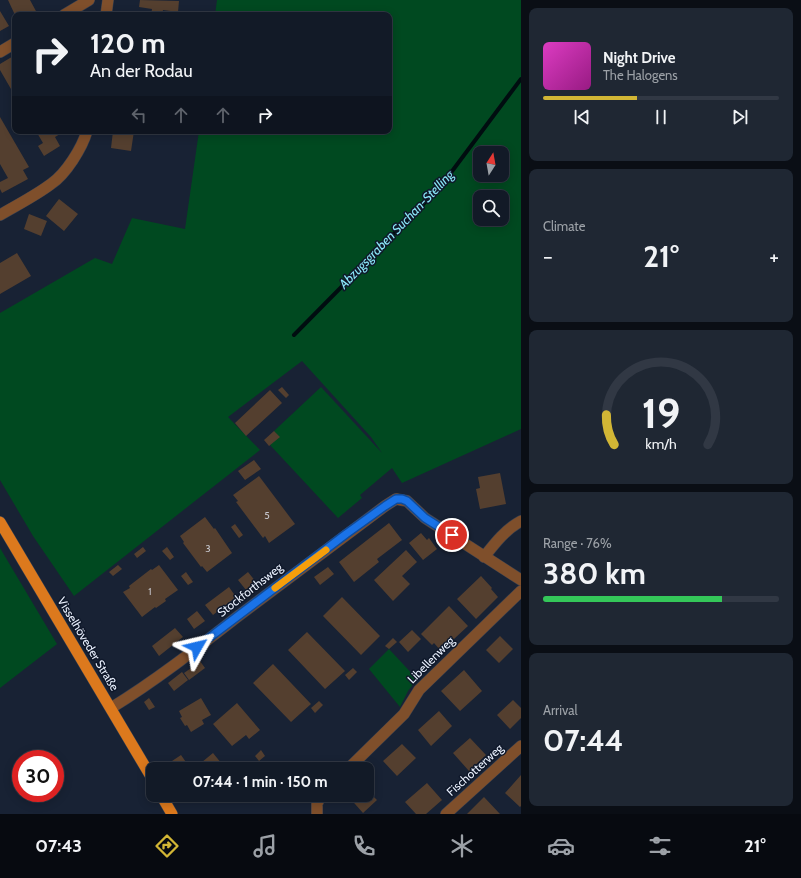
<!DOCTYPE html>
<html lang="en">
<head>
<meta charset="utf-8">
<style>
  :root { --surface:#121a27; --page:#1f2733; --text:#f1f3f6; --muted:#9ca1a7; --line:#313844; --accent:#d2b635 }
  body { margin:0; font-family:Cabin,sans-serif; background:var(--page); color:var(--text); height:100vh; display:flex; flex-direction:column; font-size:15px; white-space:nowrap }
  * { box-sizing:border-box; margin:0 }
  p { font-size:13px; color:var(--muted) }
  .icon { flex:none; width:22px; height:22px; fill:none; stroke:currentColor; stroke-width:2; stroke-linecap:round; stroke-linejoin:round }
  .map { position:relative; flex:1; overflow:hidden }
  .drawer { display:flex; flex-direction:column; gap:8px; padding:8px; background:#0a0e15; width:280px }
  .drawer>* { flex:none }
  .banner { position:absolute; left:12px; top:12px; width:380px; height:122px; border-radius:8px; box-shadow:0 2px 10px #0003,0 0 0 1px var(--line); background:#121a27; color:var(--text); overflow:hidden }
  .needle { width:26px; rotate:11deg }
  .tools { position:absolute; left:473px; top:146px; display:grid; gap:8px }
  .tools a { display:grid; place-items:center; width:36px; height:36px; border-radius:8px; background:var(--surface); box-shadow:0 2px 10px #0003,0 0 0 1px var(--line); font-size:20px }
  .speed { position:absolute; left:12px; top:750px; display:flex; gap:8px; font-size:20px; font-weight:700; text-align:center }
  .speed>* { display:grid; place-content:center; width:52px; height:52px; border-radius:50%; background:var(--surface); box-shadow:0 2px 10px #0003,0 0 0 1px var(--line); line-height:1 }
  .speed .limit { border:6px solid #d22; background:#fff; color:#111 }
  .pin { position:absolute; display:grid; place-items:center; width:34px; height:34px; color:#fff; margin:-17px; border:2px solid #fff; border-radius:50%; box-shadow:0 1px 4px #0007 }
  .me { position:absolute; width:44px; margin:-22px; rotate:53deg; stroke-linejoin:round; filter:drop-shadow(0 0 3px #0008) }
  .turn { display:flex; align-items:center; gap:14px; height:84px; padding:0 12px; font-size:18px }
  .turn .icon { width:52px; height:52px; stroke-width:2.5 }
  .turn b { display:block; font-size:28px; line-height:34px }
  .lanes { display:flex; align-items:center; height:38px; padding:0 12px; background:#0003; justify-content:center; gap:20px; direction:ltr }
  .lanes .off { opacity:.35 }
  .big { font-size:30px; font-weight:800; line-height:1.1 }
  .drawer .tile { flex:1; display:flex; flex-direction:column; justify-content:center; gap:6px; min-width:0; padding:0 14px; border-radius:8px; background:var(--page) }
  .drawer .dial { align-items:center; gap:0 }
  .dial svg { height:104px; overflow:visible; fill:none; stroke:var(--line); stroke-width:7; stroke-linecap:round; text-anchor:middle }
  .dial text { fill:var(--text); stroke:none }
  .song { display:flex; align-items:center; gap:12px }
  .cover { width:48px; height:48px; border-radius:6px; background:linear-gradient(135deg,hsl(310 70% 55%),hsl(310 70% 35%)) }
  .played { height:4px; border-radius:2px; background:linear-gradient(90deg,var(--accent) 40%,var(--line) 40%) }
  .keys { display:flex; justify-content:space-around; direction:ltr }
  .heat { display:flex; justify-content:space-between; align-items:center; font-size:22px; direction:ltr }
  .charge { height:6px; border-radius:3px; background:linear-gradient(90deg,#34c759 76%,var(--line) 0) }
  .trip { position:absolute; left:146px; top:762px; width:228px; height:40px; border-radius:8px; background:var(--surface); box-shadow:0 2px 10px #0003,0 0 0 1px var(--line); font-weight:800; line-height:40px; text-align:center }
  .menu { display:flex; height:64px; justify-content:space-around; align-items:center; background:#070a10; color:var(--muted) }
  .menu .icon { width:28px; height:28px }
  .menu .active { color:var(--accent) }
  .menu b { font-size:18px; color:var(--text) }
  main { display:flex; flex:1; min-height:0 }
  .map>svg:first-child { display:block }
  .green { fill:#004920; fill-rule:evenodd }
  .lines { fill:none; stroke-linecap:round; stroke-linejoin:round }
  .stream { stroke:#000d10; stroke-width:4 }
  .building { fill:#543f2f }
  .minor-casing { stroke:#353f50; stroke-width:12 }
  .primary-casing { stroke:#353f50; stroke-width:12 }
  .minor { stroke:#7f4f2b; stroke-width:11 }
  .primary { stroke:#dc791d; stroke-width:11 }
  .route-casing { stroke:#114b97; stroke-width:10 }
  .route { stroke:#1a73e8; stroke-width:7 }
  .slow { stroke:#f59e0b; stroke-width:7 }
  .labels { text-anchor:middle; stroke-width:3; stroke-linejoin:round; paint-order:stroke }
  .number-label { font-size:10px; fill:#c4c4ca }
  .street-label { font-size:12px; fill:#e9f0fd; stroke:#0f182a }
  .water-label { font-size:13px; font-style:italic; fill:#8ae7f8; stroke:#0f182a }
</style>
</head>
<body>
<main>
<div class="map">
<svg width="521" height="814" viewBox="0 0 521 814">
  <rect width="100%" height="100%" fill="#182234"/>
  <path class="green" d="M217 0H521V429L402 483 392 468 360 495 362 498 338 518 270 445 279 437 274 431 321 387 382 453 371 437 302 361 228 417 260 450 74 596 33 536 0 480V313L95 258 112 264 132 218 185 229 199 131H389V15H215ZM480 153H502V175H480ZM480 197H502V219H480Z
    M0 548 57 644 0 688Z
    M389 649 417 679 408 691 400 707 369 669Z"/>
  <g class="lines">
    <path class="stream" d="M294 335 441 186 521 79"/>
  </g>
  <path class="building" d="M8 0H30L37 13 33 15H15Z
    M140 0 179 1 178 12 163 10 162 15H151L152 9 139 7Z
    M0 11 9 26 0 31Z
    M15 55V96L0 70V64Z
    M0 117 29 167 23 170 28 179 2 193 0 189V182L8 178 0 164Z
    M36 131H65L55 137 60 146 44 156 38 146 43 143Z
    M113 131H134L131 151 111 148Z
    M59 199 78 214 64 231 46 216Z
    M29 214 47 221 41 236 24 229Z
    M17 253 31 276 0 294V263Z
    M282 387 289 395 286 398 278 390Z
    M270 390 282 403 246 436 235 423Z
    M274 431 280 437 269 446 264 440Z
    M254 460 261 469 245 480 238 471Z
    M500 473 506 504 480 509 476 489 480 488 478 477Z
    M259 476 295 524 269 543 265 536 263 538 236 502 238 501 233 495Z
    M205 517 214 529 215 528 232 553 207 572 202 566 201 567 183 543 184 542 180 536Z
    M389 523 402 540 377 559 379 562 354 582 339 562Z
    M235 524 243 535 239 538 231 527Z
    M421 533 427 540 429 538 437 549 423 560 409 543Z
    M143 547 146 551 137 558 134 554Z
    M167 547 174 557 170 560 162 551Z
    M406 550 417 562 402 576 410 584 393 601 374 580Z
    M118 565 122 569 113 576 109 572Z
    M159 565 178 590 165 599 166 601 156 608 155 607 142 617 123 592 130 588 129 586 151 569 152 570Z
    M328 567 334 574 320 585 314 577Z
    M186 572 193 582 188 585 181 576Z
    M248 572 256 582 246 590 238 580Z
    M481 576 492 588 491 589 498 597 476 619 457 599Z
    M229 587 236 597 213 615 205 605Z
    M342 597 380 636 361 655 323 616Z
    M449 606 468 626 441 651 434 643 432 645 421 634Z
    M197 611 205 621 194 629 187 619Z
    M175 628 183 637 159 656 152 646Z
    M412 630 421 639 408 652 399 642Z
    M307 632 345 671 325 689 288 650Z
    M500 636 513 649 499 663 486 650Z
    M393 638 397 642 389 649 385 646Z
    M197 657 205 668 189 680 184 673 194 666 191 662Z
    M273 664 311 704 291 722 253 683Z
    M353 668 357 672 349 680 345 675Z
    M464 670 482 691 460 711 441 691Z
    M182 672 188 680 174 691 168 683Z
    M149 698 155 707 149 710 144 702Z
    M201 698 211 715 202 720 204 724 191 732 187 725 185 726 180 718 182 717 179 711Z
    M513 700 521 708V718L510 729 497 715Z
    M319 701 323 705 315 713 311 708Z
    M237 703 260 730 249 739 246 735 232 746 213 724Z
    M439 711 452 726 431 746 418 730Z
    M470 738 486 755 469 771 453 753Z
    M402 744 416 758 397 776 383 761Z
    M261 750 265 756 259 761 255 756Z
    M213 753 226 769H197L196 767Z
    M181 755 188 765 181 769H178L172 761Z
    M521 775V806L520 807 505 793Z
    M427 783 442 800 426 814H416L405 802Z
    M367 790 377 800 363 813 347 795H367Z
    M484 797 500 814H467Z"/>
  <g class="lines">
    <defs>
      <path id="minor" d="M64 15 89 0
        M106 15 108 0
        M0 52 15 43
        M0 215C17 205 35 196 51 184 66 174 82 148 87 131
        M484 557C495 543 506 529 521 521
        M111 708C155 681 196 649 237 617 286 580 335 543 385 506L396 499 407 501 425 518 521 580
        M348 769 404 714 419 690 521 591
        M317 814V804L321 795
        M446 814 521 746"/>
      <path id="primary" d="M0 522 153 780
        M161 795 172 814"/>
    </defs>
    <use href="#minor" class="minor-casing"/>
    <use href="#primary" class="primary-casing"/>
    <use href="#minor" class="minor"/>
    <use href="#primary" class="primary"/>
  </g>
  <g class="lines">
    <defs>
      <path id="route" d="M197 647 346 534 385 506 396 499H402L407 501 425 518 452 535"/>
    </defs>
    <use href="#route" class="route-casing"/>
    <use href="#route" class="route"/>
    <path class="slow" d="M275 588 326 550"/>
  </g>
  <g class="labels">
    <g class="number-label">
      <text x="267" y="519">5</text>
      <text x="208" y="552">3</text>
      <text x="150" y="595">1</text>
    </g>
    <g class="street-label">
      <text transform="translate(250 590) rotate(-38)" y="4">Stockforthsweg</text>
      <text transform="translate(88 644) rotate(59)" y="4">Visselhöveder Straße</text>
      <text transform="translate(431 660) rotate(-45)" y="4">Libellenweg</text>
      <text transform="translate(475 770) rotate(-42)" y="4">Fischotterweg</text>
    </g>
    <g class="water-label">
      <text transform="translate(396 229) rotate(-46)" y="5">Abzugsgraben Suchan-Stelling</text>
    </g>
  </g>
</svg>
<div class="tools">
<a><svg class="needle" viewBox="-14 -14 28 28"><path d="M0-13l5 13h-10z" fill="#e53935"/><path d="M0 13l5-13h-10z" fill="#9ca1a7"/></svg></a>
<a><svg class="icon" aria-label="search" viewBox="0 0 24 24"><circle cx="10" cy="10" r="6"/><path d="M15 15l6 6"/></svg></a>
</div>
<div class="speed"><div class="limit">30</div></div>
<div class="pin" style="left:452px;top:535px;background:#d93025"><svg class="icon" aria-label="arrive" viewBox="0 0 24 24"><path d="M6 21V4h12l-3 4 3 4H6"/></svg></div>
<svg class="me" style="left:197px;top:647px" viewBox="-20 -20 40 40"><path d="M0-17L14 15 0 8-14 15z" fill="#1a73e8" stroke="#fff" stroke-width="4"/></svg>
<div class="trip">07:44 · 1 min · 150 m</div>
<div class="banner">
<div class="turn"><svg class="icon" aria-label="right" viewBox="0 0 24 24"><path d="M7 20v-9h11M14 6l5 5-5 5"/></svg><div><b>120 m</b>An der Rodau</div></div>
<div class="lanes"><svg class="icon off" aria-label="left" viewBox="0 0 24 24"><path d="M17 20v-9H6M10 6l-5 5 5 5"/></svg><svg class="icon off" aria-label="ahead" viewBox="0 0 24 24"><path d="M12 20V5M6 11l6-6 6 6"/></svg><svg class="icon off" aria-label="ahead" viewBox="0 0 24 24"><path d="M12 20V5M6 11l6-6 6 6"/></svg><svg class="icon" aria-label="right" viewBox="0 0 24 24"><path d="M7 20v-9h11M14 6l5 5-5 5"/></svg></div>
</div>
</div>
<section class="drawer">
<div class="tile">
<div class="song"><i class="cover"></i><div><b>Night Drive</b><p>The Halogens</p></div></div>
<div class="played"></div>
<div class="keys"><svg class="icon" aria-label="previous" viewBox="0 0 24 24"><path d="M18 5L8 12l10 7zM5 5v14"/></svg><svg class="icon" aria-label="pause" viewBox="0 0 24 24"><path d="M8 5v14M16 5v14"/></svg><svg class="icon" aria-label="next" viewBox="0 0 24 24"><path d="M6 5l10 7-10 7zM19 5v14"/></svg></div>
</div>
<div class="tile"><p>Climate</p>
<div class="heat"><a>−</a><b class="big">21°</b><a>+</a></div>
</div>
<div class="tile dial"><svg viewBox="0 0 100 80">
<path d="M14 69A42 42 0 1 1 86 69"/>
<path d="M14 69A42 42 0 0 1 8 46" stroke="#d2b635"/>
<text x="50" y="56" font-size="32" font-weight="700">19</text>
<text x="50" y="72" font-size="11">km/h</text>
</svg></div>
<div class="tile"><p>Range · 76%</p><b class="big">380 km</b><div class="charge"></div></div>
<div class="tile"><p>Arrival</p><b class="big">07:44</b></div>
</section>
</main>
<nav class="menu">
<b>07:43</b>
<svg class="icon active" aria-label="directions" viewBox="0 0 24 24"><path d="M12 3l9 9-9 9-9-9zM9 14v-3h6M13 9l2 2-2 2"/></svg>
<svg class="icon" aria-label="music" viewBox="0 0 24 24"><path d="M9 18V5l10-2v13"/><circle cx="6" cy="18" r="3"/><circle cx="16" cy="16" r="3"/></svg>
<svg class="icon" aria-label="phone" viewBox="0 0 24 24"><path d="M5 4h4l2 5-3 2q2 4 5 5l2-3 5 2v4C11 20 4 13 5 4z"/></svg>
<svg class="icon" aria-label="climate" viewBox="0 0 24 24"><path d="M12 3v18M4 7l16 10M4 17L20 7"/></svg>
<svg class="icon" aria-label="car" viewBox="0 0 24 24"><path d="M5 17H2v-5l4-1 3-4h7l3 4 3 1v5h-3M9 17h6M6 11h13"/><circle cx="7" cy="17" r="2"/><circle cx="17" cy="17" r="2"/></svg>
<svg class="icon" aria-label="filters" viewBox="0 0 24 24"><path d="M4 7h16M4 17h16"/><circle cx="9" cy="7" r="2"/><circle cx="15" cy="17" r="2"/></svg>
<b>21°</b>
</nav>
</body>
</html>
